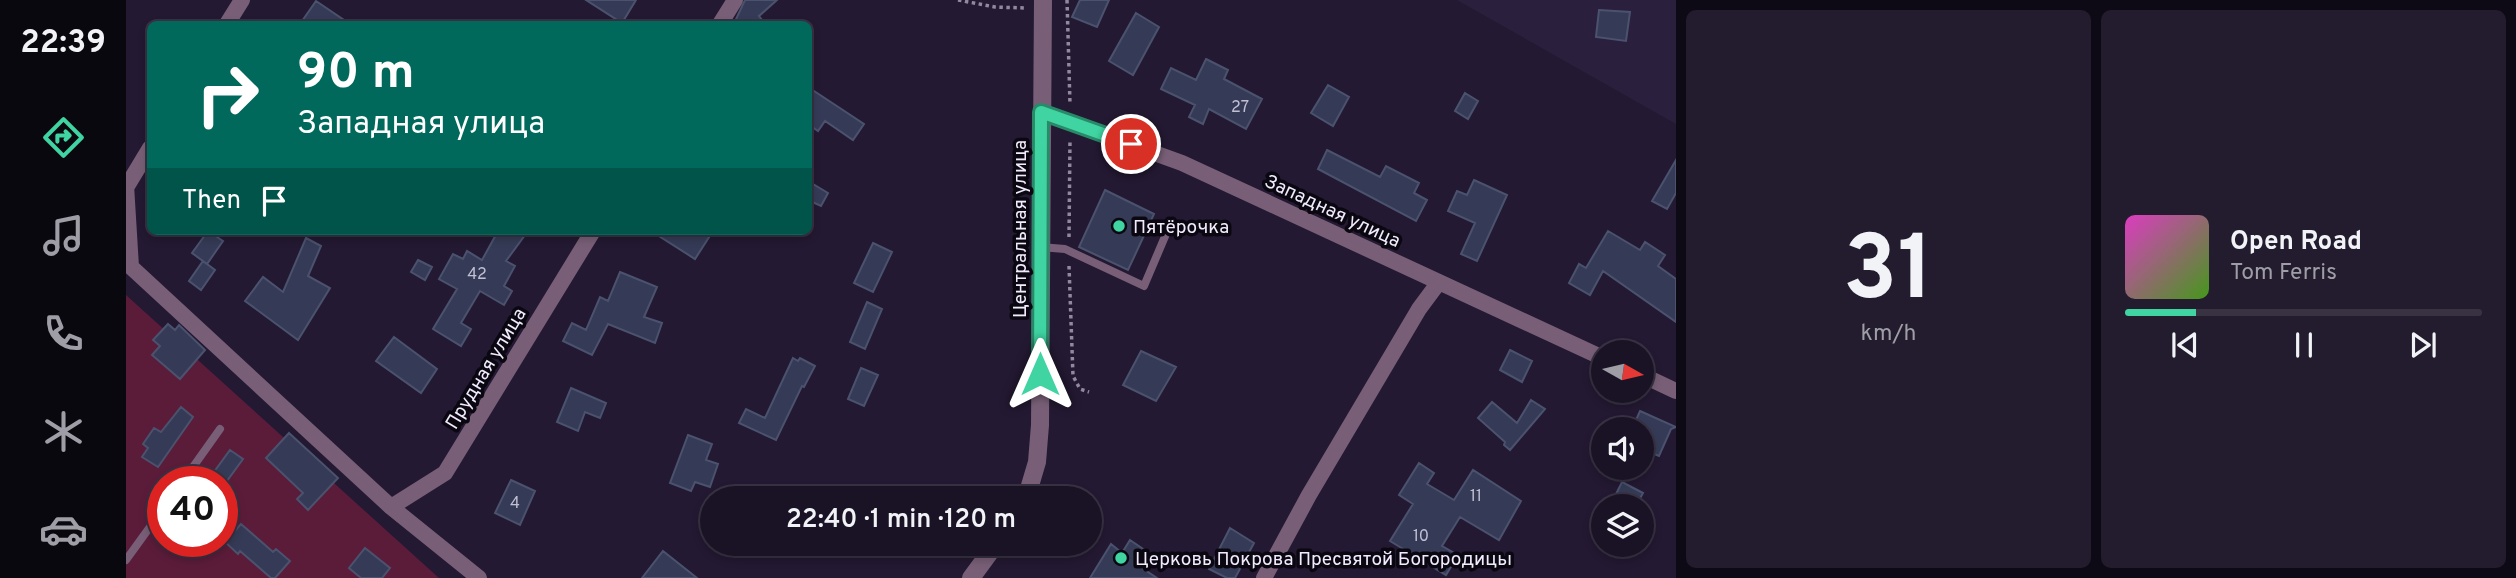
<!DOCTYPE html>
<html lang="en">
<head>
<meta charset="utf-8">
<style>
  :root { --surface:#1a1326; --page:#231c2e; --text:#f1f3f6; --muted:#9f9ea7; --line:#383243; --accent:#3fd4a2 }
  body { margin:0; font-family:Overpass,sans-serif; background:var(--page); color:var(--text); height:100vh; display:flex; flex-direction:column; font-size:26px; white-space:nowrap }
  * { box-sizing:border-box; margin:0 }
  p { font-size:23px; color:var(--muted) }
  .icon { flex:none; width:38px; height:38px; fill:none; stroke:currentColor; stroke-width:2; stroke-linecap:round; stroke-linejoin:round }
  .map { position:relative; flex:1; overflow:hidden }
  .panel { display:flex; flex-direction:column; gap:10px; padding:10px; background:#0e0a15; width:840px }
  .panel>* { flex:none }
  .guide { position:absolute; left:21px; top:21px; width:665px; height:214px; border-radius:10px; box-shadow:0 4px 10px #0003,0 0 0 2px var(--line); background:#00695c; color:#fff; overflow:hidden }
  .needle { width:46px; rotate:98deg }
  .tools { position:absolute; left:1465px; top:340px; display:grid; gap:14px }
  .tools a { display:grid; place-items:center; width:63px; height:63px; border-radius:50%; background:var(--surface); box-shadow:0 4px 10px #0003,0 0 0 2px var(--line); font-size:35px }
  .speed { position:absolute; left:21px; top:466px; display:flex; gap:14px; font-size:35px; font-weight:700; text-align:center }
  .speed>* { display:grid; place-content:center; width:91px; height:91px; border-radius:50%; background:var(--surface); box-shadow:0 4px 10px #0003,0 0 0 2px var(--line); line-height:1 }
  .speed .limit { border:10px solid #d22; background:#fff; color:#111 }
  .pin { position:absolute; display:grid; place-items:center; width:60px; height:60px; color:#fff; margin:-30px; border:4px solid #fff; border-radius:50%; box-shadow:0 2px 7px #0007 }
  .me { position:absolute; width:77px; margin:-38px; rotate:0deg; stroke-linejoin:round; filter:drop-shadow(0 0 5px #0008) }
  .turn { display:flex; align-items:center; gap:24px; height:147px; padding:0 35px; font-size:32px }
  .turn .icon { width:91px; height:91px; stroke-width:2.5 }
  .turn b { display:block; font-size:49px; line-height:60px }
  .then { display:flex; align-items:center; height:66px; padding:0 35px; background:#0003; gap:14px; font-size:26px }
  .panel .tile { flex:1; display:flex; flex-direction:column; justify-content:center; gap:10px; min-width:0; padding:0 24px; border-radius:10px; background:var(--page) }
  .panel .dial { align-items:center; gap:0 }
  .dial b { font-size:91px; line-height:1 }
  .song { display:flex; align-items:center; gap:21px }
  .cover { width:84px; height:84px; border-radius:10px; background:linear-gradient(135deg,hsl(310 70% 55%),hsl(100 70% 35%)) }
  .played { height:7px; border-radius:4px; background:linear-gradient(90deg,var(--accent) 20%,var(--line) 20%) }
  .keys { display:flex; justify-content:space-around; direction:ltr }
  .panel .tiles { flex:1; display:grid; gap:10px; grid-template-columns:repeat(2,1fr) }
  .trip { position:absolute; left:574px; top:486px; width:402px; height:70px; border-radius:35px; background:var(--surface); box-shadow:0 4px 10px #0003,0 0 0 2px var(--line); font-weight:600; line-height:70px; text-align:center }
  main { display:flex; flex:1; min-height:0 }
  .tab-bar { display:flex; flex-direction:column; width:126px; justify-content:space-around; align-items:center; background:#0a080f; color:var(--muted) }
  .tab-bar .icon { width:49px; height:49px }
  .tab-bar .selected { color:var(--accent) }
  .tab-bar b { font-size:32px; color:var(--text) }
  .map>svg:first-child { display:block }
  .built { fill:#2b1f3e }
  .green { fill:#5b1c3a; fill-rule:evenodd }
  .building { fill:#353b56; stroke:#4b526e; stroke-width:2 }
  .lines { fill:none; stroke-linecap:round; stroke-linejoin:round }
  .path { stroke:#91899e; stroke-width:3.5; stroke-dasharray:3.5 3.5; stroke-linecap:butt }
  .service { stroke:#785f77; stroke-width:8 }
  .minor { stroke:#785f77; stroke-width:16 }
  .tertiary { stroke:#785f77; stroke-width:18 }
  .route-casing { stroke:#298a69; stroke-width:18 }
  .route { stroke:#3fd4a2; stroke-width:12 }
  .poi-dot { fill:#3fd4a2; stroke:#0a0711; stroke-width:2.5 }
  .labels { text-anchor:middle; stroke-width:7; stroke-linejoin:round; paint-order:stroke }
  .number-label { font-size:16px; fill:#c2bfd3 }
  .street-label { font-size:19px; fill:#f1ebfd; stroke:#0a0711 }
  .poi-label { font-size:19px; fill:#f1ebfd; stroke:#0a0711; text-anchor:start }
</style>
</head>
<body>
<main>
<nav class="tab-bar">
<b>22:39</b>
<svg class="icon selected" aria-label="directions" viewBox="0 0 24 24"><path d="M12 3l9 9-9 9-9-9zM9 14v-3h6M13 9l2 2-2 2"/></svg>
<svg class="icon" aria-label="music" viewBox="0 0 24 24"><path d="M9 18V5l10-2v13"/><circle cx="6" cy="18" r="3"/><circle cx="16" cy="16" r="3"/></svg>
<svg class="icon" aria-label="phone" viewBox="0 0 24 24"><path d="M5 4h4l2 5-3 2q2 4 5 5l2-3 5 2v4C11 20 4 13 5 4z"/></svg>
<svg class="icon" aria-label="climate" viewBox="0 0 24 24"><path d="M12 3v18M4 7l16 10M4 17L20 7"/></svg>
<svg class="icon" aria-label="car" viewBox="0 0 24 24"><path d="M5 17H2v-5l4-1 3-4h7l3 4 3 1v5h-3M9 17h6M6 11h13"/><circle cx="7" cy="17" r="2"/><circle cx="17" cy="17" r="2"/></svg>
</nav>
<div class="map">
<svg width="1550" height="578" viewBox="0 0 1550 578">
  <rect width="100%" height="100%" fill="#231932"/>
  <path class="built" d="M1331 0H1550V124Z"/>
  <path class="green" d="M0 295 313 578H0ZM37 481H96V541H37Z"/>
  <path class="building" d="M460 0H510L496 23Z
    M619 0H651L633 16 639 24H614L610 19Z
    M954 0H983L971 27 946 17Z
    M190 1 224 24H174Z
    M1473 10 1504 12 1500 41 1470 37Z
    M1010 13 1033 27 1007 75 983 61Z
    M1080 59 1102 70 1098 79 1136 99 1120 129 1083 109 1077 124 1063 117 1069 105 1035 89 1045 68 1070 80Z
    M1202 85 1223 97 1207 126 1185 113Z
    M682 87 738 124 727 140 699 121 692 131 682 124Z
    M1339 93 1352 101 1342 119 1329 111Z
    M1201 150 1254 177 1260 166 1293 183 1288 193 1301 200 1290 221 1192 169Z
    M1550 160V193L1541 209 1526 201Z
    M1348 180 1381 195 1351 261 1335 254 1349 223 1322 211 1331 191 1341 195Z
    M687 184 702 193 695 206 682 200V193Z
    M979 190 1028 214 1002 270 953 247Z
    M82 231 97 241 81 264 66 253Z
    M372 231H402L380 261 389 266 378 286 386 291 378 305 354 291 335 323 345 329 335 346 307 329 331 289 313 279 327 254 337 259 341 251 356 260Z
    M525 231H587L569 259Z
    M1482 231 1514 250 1519 242 1539 255 1532 266 1550 279V322L1477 271 1464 295 1443 283 1453 264 1460 268Z
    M180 238 195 246 182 276 204 288 172 340 119 301 137 277 157 292Z
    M747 243 766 252 747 292 728 283Z
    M292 260 306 267 299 280 285 272Z
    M77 261 89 270 75 290 63 281Z
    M494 272 531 287 518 317 536 323 529 343 482 324 466 355 437 341 446 323 460 330 474 297 482 301Z
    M741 302 756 309 739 349 724 342Z
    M42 324 49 330 53 325 79 350 54 379 26 355 34 346 27 340Z
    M268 337 311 369 295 393 250 361Z
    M1384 350 1406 361 1396 382 1374 370Z
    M1015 351 1050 367 1030 401 997 385Z
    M667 358 672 361 674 358 689 366 678 387 676 386 650 440 613 423 620 409 639 418Z
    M735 368 752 375 738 406 722 399Z
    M445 388 480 403 474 418 459 412 452 431 431 422Z
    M1405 400 1419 409 1384 450 1378 445 1379 442 1352 418 1366 402 1391 423Z
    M55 407 67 417 32 467 16 457 22 448 17 444 28 428 35 432Z
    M1514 411 1550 427 1545 429 1533 456 1518 450 1522 441 1516 438V429H1506Z
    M163 433 212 478 182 510 171 499 177 493 140 458Z
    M562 435 586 444 580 460 592 464 584 487 569 482 565 491 544 483Z
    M104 450 117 459 98 485 96 481 85 476Z
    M1293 463 1308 473 1301 484 1328 500 1347 470 1395 501 1373 540 1334 517 1316 546 1332 555 1320 575 1264 541 1287 504 1273 495Z
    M385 480 409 491 394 525 369 513Z
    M1496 482 1517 493 1510 506H1498L1487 500Z
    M115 524 147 552 150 549 164 561 149 578H145L114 551 112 554 99 542Z
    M1104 528 1128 543 1109 578H1101L1083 569Z
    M1004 540 1020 551 1010 564 1031 578H964L985 544 996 553Z
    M239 548 264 568 256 578H235L223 568Z
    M537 551 571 578H516Z"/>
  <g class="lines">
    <path class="path" d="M832 0 869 7 899 8
      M941 0 944 104
      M943 237 944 140
      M943 266 947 376 954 389 963 392"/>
    <path class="service" d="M914 247 939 249 1018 286 1043 227
      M57 481 94 429
      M0 560 37 509"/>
    <path class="minor" d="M101 24 116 0
      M594 24 609 0
      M915 112 1056 163 1477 358
      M0 185 5 267 265 507 353 578
      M1 186 24 148
      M1516 375 1550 391
      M265 507 319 473 467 231
      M1138 578 1183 495 1293 309 1313 282"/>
    <path class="tertiary" d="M900 499 911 462 914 425 917 0
      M845 578 870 544"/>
  </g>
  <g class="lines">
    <defs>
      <path id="route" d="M914 374 915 112 1005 144"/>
    </defs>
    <use href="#route" class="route-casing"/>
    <use href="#route" class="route"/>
  </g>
  <g class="poi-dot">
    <circle cx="993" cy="226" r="7"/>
    <circle cx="995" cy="558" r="7"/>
  </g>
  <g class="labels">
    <g class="number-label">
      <text x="1114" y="112">27</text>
      <text x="351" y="279">42</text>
      <text x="1350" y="501">11</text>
      <text x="389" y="508">4</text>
      <text x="1295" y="541">10</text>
    </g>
    <g class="street-label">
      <text transform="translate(1207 210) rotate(25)" y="7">Западная улица</text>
      <text transform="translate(893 229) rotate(-90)" y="7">Центральная улица</text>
      <text transform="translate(359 368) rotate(-59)" y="7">Прудная улица</text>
    </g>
    <g class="poi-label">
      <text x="1007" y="233">Пятёрочка</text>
      <text x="1009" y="565">Церковь Покрова Пресвятой Богородицы</text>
    </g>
  </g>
</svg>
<div class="tools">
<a><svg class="needle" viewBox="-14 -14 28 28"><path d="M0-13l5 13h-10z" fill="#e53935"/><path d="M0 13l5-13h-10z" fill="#9f9ea7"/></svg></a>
<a><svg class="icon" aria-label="sound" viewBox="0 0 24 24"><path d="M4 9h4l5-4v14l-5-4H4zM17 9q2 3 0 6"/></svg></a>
<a><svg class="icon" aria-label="layers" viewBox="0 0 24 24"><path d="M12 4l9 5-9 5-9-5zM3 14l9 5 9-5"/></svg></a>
</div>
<div class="speed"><div class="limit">40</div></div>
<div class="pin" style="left:1005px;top:144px;background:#d93025"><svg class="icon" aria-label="arrive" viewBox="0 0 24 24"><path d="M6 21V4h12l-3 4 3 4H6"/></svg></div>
<svg class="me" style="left:914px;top:374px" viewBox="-20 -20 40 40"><path d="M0-17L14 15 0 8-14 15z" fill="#3fd4a2" stroke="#fff" stroke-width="4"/></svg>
<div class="trip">22:40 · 1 min · 120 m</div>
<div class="guide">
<div class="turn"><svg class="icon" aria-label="right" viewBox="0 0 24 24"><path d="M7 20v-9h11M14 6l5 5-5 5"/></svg><div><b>90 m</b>Западная улица</div></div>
<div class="then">Then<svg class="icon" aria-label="arrive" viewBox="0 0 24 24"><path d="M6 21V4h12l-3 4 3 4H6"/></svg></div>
</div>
</div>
<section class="panel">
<div class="tiles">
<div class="tile dial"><b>31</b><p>km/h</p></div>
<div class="tile">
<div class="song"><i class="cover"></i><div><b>Open Road</b><p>Tom Ferris</p></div></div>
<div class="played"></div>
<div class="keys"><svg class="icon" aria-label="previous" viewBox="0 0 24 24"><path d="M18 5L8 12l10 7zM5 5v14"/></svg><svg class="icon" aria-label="pause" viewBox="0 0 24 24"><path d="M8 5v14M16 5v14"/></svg><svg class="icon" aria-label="next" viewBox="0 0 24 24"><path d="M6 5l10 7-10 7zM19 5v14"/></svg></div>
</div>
</div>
</section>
</main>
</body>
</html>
